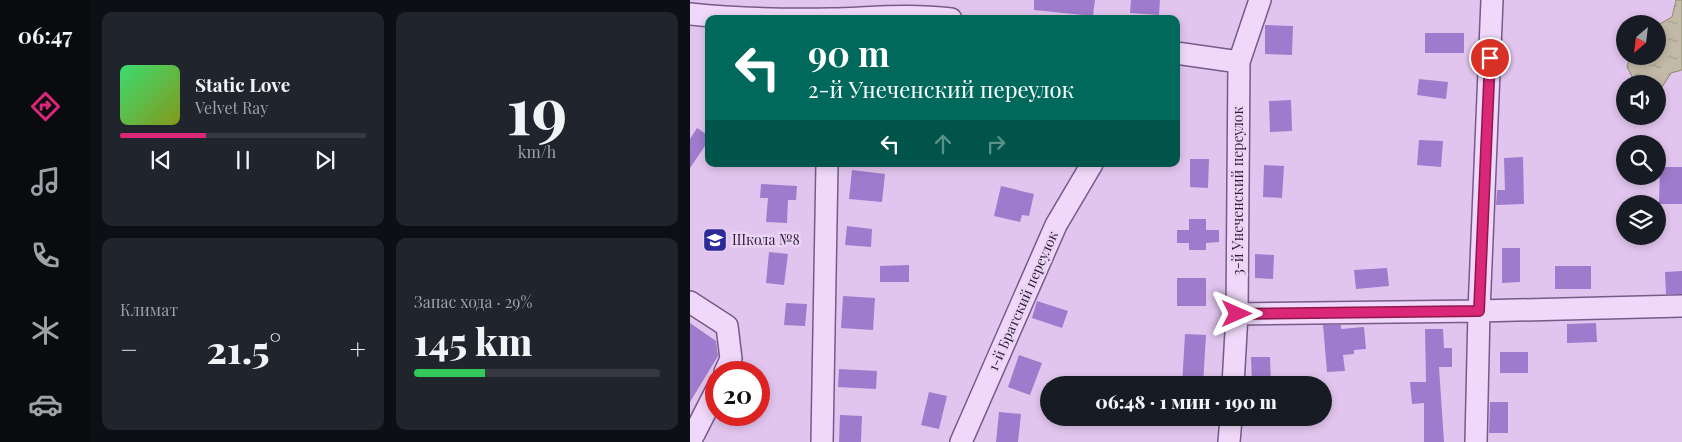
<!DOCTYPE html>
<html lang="ru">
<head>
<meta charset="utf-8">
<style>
  :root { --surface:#171b24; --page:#20242c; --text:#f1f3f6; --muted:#9ea1a6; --line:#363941; --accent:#db2777 }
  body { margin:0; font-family:"Playfair Display",serif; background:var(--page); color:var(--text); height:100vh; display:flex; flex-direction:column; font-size:19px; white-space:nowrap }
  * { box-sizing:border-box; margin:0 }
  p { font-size:16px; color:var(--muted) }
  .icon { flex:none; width:28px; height:28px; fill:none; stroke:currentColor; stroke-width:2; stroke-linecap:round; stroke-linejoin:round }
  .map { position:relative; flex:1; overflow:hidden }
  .drawer { display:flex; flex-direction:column; gap:12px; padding:12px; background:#0d0f14; width:600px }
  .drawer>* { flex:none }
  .top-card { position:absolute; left:15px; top:15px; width:475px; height:152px; border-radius:10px; box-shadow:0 2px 8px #0003; background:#00695c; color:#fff; overflow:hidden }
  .needle { width:32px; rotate:208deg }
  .fabs { position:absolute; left:926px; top:15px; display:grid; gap:10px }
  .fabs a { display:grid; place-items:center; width:50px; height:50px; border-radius:50%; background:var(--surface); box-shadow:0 2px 8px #0003; font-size:25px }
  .speed { position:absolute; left:15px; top:361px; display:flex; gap:10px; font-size:25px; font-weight:700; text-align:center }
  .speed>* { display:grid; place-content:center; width:65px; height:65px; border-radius:50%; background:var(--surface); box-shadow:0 2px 8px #0003; line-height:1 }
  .speed .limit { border:8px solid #d22; background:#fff; color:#111 }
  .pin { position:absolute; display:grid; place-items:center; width:42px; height:42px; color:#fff; margin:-21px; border:2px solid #fff; border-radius:50%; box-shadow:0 1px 5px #0007 }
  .me { position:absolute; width:55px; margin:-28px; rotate:90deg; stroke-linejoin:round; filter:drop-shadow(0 0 4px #0008) }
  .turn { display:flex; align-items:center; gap:18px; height:105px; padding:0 20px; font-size:22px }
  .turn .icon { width:65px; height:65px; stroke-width:2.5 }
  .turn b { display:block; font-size:35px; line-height:42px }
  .lanes { display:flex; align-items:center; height:48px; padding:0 20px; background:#0003; justify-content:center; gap:25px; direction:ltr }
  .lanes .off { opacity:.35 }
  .big { font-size:38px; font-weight:800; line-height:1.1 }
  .drawer .tile { flex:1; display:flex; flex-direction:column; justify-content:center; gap:8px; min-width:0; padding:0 18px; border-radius:10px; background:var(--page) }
  .drawer .dial { align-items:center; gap:0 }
  .dial b { font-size:65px; line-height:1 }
  .song { display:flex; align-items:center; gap:15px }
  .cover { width:60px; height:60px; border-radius:8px; background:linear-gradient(135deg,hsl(140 70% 55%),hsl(70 70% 35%)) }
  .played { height:5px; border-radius:2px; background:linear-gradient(90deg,var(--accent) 35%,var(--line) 35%) }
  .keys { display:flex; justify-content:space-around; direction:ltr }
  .heat { display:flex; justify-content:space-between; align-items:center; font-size:28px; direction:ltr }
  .charge { height:8px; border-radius:4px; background:linear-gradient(90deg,#34c759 29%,var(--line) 0) }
  .drawer .tiles { flex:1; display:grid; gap:12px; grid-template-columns:repeat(2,1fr) }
  .trip { position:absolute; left:350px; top:376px; width:292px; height:50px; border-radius:25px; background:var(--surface); box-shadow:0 2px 8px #0003; font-weight:800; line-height:50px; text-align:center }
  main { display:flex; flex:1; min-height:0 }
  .tab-bar { display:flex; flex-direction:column; width:90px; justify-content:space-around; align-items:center; background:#090b0e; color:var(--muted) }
  .tab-bar .icon { width:35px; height:35px }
  .tab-bar .selected { color:var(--accent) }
  .tab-bar b { font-size:22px; color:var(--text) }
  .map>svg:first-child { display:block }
  .water { fill:url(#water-ripples); stroke:#90886d }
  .building { fill:#9e7bcc }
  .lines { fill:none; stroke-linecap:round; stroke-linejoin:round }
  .minor-casing { stroke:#745b89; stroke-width:24 }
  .minor { stroke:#efd8f9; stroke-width:21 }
  .route-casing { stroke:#8e194d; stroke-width:12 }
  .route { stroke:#db2777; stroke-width:9 }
  .labels { text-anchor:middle; stroke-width:5; stroke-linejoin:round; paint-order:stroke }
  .street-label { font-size:14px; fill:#2c1f39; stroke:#ecd4f6 }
  .poi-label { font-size:14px; fill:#2c1f39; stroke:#ecd4f6; text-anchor:start }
</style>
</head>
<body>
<main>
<nav class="tab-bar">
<b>06:47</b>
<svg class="icon selected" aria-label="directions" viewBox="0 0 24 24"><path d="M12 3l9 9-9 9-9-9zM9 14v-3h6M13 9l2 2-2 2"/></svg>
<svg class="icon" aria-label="music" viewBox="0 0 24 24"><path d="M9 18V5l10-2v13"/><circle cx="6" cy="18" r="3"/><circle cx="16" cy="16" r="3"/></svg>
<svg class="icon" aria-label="phone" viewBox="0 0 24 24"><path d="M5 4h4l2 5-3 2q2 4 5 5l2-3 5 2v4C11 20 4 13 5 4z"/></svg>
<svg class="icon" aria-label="climate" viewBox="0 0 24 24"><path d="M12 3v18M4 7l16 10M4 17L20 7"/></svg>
<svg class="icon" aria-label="car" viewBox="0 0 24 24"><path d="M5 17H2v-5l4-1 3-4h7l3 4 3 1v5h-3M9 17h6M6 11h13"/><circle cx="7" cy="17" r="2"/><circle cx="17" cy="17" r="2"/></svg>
</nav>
<section class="drawer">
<div class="tiles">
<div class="tile">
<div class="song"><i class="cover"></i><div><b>Static Love</b><p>Velvet Ray</p></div></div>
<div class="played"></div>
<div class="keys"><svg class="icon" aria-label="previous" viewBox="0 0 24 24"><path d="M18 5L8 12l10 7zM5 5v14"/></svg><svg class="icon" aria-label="pause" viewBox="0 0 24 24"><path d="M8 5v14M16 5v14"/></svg><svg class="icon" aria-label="next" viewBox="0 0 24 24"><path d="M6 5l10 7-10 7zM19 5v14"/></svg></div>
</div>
<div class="tile dial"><b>19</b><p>km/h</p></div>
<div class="tile"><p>Климат</p>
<div class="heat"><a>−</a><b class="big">21.5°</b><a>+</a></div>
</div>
<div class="tile"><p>Запас хода · 29%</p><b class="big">145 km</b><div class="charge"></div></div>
</div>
</section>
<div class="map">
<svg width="992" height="442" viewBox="0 0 992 442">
  <defs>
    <pattern id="water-ripples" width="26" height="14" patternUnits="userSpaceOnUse" patternTransform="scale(1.25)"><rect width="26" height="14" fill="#c2baa6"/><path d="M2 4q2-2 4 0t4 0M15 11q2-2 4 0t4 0" fill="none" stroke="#a79f90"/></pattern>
  </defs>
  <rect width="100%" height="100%" fill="#e2c5ee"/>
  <path class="water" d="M986 0H992V70L981 73 972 87 968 88V84H946L937 67 940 56H968V25L982 17Z"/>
  <path class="building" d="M344 0H405L403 16 344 10Z
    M441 0H470L469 15 440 13Z
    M575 25 603 26 602 55 575 54Z
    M735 33H774V53H735Z
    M729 79 758 82 756 99 727 95Z
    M601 100 602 131 580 132 579 101Z
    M7 128 19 136V140L0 168V139Z
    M729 140 753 141 751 167 727 165Z
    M833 157 834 204 806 205 807 190H815L814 158Z
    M500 159H519L518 188 500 187Z
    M574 165 594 166 592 198 573 197Z
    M970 167H992V204H969Z
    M162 170 195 174 192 202 159 199Z
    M71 184 107 186 106 200H98L97 223 76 222 78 198H70Z
    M311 186 344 194 339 216 332 215 330 222 304 216Z
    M499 219H516V230H529V242L516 243V250H499V243H487V230H499Z
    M157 226 182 229 181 247 155 245Z
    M812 248H830V282L812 283Z
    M79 252 98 254 94 285 76 283Z
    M565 254 584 255 583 279 565 278Z
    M219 265V282H190V266Z
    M865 266H901V289H865Z
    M697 268 699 286 666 289 664 270Z
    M992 271V294H976L975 272Z
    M487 278H516V306H487Z
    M153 296 185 298 183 330 151 328Z
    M347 301 378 311 372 328 342 318Z
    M96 303 117 304 115 326 94 325Z
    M0 323 26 341 28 356 0 402Z
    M906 323 907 342 877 343V324Z
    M633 325H651V329L674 327 676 349 664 350V354L653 355 655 371 637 372Z
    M735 329H753L754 348H762V367H749L754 442H734V403L722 404 720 382H736Z
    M495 334 516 335 513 385H492Z
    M810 352H838V373H810Z
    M329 355 352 363 340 395 318 387Z
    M561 357H580L581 385H562Z
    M149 369 187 371 186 389 148 387Z
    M239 392 257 396 249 429 231 425Z
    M800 402H818V433H799Z
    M309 412 331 414 328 442H306Z
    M150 415 172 416 171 442H149Z"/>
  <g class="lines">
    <defs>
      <path id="minor" d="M0 14C47 19 94 20 142 19 181 18 221 14 261 19
        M486 53 549 62
        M0 302 37 326 41 359 35 372
        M547 314 789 311 992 306
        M543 385 547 314 549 62 570 0
        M0 442 26 391
        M132 442 137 164
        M271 442 366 225 402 164
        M539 442 541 418
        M786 442 789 311 802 0"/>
    </defs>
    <use href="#minor" class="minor-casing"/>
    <use href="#minor" class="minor"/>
  </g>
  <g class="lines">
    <defs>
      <path id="route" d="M547 314 789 311 800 58"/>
    </defs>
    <use href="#route" class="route-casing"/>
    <use href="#route" class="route"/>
  </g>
  <defs>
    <symbol id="school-square" viewBox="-11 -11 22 22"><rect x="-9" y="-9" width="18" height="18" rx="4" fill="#2b2b98" stroke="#ecd4f6"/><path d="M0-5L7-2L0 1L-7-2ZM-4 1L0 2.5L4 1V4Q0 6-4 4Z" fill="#fff"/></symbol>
  </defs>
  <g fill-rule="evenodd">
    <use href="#school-square" x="11" y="226" width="28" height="28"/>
  </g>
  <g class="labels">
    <g class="street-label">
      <text transform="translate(548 191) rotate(-90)" y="5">3-й Унеченский переулок</text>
      <text transform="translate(333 301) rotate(-66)" y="5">1-й Братский переулок</text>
    </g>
    <g class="poi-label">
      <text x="42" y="245">Школа №8</text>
    </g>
  </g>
</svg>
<div class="fabs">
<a><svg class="needle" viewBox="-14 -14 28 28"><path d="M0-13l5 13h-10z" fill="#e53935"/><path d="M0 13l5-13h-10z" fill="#9ea1a6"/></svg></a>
<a><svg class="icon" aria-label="sound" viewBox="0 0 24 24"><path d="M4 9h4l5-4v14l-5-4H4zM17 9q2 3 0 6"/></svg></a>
<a><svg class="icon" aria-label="search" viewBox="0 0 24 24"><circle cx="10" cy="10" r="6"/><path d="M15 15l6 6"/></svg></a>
<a><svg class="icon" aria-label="layers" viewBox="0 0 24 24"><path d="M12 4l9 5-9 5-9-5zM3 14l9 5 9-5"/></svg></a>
</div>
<div class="speed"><div class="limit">20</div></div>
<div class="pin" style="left:800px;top:58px;background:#d93025"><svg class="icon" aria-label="arrive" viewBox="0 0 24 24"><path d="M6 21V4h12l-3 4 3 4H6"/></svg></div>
<svg class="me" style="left:547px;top:314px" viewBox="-20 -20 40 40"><path d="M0-17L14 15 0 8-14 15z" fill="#db2777" stroke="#fff" stroke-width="4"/></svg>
<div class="trip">06:48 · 1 мин · 190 m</div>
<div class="top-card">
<div class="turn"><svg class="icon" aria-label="left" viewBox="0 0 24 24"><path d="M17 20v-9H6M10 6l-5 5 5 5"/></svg><div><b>90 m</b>2-й Унеченский переулок</div></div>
<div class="lanes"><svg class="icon" aria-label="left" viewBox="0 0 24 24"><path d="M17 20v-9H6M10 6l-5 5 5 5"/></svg><svg class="icon off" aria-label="ahead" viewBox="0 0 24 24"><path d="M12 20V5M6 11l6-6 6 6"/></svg><svg class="icon off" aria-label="right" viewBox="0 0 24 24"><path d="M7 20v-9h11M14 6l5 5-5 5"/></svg></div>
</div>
</div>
</main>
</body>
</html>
